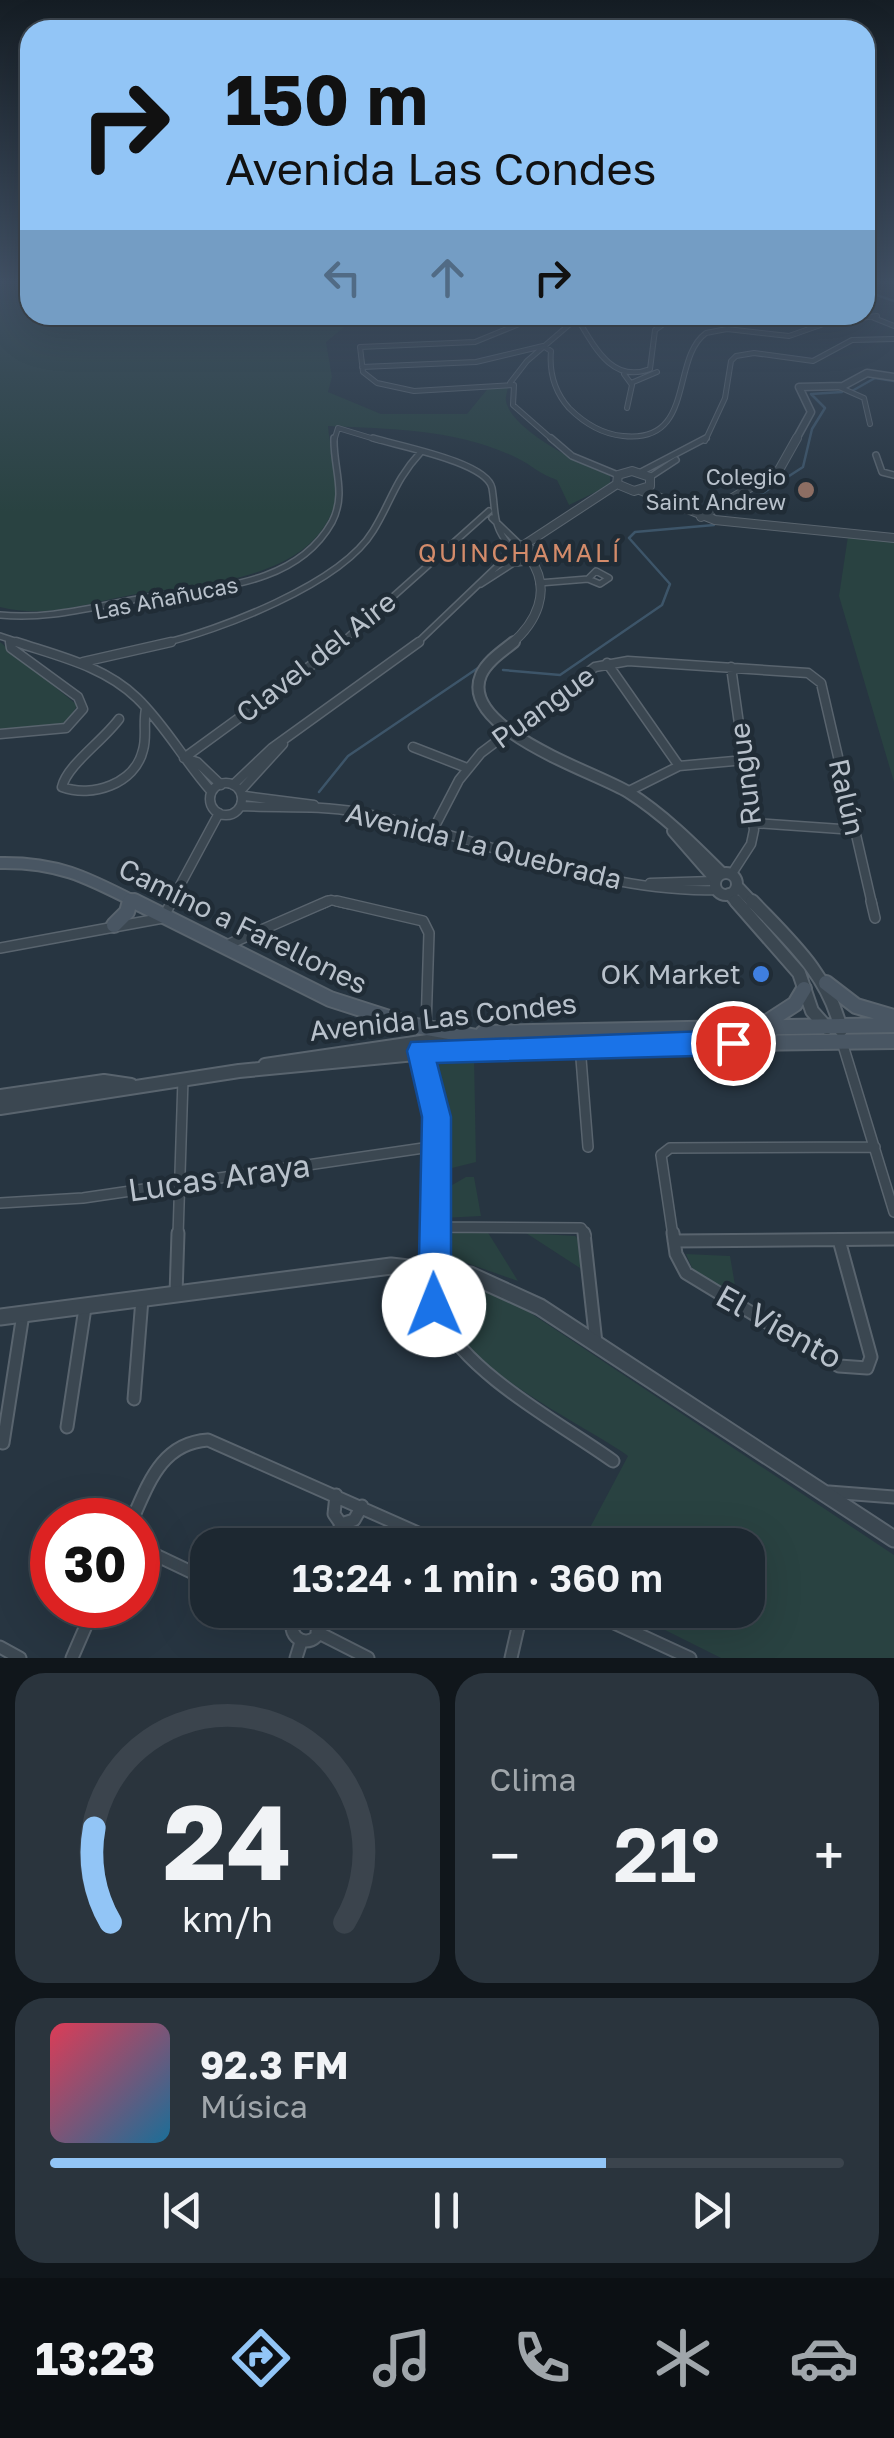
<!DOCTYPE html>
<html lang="es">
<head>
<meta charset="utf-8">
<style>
  :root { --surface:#1d2831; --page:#2a343d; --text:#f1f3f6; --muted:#a0a6ab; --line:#3b444d; --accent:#92c5f6 }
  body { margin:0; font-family:"Golos Text",sans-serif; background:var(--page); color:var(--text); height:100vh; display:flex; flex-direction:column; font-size:38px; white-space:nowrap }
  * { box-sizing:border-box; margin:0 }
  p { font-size:32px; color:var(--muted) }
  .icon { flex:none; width:55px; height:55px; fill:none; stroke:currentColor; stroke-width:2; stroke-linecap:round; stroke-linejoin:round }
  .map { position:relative; height:1658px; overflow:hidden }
  .details { display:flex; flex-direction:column; gap:15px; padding:15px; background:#10161b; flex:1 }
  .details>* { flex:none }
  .hud { position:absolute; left:20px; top:20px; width:855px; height:305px; border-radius:30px; box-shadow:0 10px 40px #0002,0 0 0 2px var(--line); background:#92c5f6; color:#111; overflow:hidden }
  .speed { position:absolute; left:30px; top:1498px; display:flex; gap:20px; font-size:50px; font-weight:700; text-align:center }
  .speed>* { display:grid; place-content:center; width:130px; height:130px; border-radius:50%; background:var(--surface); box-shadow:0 10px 40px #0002,0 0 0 2px var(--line); line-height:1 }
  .speed .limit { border:15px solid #d22; background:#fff; color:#111 }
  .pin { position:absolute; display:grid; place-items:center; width:85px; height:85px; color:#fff; margin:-42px; border:5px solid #fff; border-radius:50%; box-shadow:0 2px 10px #0007 }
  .me { position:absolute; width:110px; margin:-55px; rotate:359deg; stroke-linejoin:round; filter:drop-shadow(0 0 8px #0008) }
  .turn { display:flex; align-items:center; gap:35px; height:210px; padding:0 40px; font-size:45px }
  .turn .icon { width:130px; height:130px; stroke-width:2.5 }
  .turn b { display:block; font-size:70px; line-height:85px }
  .lanes { display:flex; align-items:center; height:95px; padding:0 40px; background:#0003; justify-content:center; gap:50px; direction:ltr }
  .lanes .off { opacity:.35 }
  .big { font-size:75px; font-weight:600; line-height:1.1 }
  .details .card { flex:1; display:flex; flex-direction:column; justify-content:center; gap:15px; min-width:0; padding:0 35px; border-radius:30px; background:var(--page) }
  .details .dial { align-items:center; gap:0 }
  .dial svg { height:260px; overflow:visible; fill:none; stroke:var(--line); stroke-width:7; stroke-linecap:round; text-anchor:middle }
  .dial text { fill:var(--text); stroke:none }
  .song { display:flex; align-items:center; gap:30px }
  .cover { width:120px; height:120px; border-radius:15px; background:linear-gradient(135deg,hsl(350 70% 55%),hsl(200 70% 35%)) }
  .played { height:10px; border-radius:5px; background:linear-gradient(90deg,var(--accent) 70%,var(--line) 70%) }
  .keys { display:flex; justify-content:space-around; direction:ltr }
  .heat { display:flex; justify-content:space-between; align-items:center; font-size:55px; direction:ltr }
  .details .tiles { flex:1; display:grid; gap:15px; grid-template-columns:1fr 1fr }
  .card:last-child { grid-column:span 2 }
  .trip { position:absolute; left:190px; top:1528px; width:575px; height:100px; border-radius:30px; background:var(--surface); box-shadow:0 10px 40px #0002,0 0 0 2px var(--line); font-weight:600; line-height:100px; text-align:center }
  .tabs { display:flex; height:160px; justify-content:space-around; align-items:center; background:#0c1014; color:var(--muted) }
  .tabs .icon { width:70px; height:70px }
  .tabs .current { color:var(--accent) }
  .tabs b { font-size:45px; color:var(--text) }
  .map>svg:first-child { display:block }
  .green { fill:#294241 }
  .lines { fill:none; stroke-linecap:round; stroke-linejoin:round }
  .stream { stroke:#3d5569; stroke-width:2.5 }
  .minor-far4-casing { stroke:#59646e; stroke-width:6 }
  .minor-far3-casing { stroke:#59646e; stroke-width:8 }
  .minor-far2-casing { stroke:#59646e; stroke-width:11 }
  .minor-far1-casing { stroke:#59646e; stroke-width:12 }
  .minor-casing { stroke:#59646e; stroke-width:15 }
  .tertiary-far4-casing { stroke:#59646e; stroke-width:9 }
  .tertiary-far3-casing { stroke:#59646e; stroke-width:10 }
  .tertiary-far2-casing { stroke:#59646e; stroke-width:14 }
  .tertiary-far1-casing { stroke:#59646e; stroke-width:16 }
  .tertiary-casing { stroke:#59646e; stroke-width:19 }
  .secondary-far1-casing { stroke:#59646e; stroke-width:14 }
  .secondary-casing { stroke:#59646e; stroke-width:18 }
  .minor-far4 { stroke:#3b4751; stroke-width:4 }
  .minor-far3 { stroke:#3b4751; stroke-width:5 }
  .minor-far2 { stroke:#3b4751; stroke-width:8 }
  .minor-far1 { stroke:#3b4751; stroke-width:9 }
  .minor { stroke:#3b4751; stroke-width:11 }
  .tertiary-far4 { stroke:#3b4751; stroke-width:6 }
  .tertiary-far3 { stroke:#3b4751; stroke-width:8 }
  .tertiary-far2 { stroke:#3b4751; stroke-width:10 }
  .tertiary-far1 { stroke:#3b4751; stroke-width:12 }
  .tertiary { stroke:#3b4751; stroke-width:15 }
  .secondary-far1 { stroke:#495663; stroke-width:10 }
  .secondary { stroke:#495663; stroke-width:14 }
  .route { fill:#1a73e8; stroke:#114b97; stroke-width:2.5 }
  .education-dot { fill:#8d6e63; stroke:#202c36; stroke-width:4 }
  .shop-dot { fill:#3f7fe0; stroke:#202c36; stroke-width:4 }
  .labels { text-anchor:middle; stroke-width:9; stroke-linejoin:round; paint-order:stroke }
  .far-poi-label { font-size:22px; fill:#b8c1cb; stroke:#202c36; text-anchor:end }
  .far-street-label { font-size:22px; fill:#b8c1cb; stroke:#202c36 }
  .far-neighbourhood-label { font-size:25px; letter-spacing:2.5px; fill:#d38b6a; stroke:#202c36 }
  .street-label { font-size:28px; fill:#b8c1cb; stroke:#202c36 }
  .poi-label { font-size:28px; fill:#b8c1cb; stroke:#202c36; text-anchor:end }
  .near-street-label { font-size:32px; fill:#b8c1cb; stroke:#202c36 }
</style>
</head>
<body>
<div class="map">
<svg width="894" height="1658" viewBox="0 0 894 1658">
  <rect width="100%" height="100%" fill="#273541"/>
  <path class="green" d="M0 280H30V315H359L326 342 332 377 328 392 381 414H467L490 386H508C508 391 505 396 506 401 511 430 585 467 610 475V485L569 505 557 480C539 474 532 465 517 458 458 429 391 429 328 426 330 452 343 483 333 509 308 579 204 584 144 593 94 600 51 620 0 607Z
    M848 536 894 542V782L839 596Z
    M0 642 77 705C61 742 31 720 0 731Z
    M474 1057 476 1162 444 1170V1117L428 1059Z
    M466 1177H474L481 1216 443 1218 447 1188Z
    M487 1231 518 1281 444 1255 443 1234Z
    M526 1233 575 1236 581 1241 583 1270Z
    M686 1254 730 1256 737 1297 693 1270Z
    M452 1279 505 1296 894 1555V1658H721L663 1629 666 1610H748V1545H604L585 1537 628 1456C582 1422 425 1353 441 1282Z"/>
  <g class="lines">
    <path class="stream" d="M865 291 894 301
      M852 391 875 378 894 381
      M735 511 803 467 812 429 825 408 811 394 842 392
      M503 670 560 675 662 605 670 584 629 538 635 532 714 525
      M319 792 348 756 478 668"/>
    <defs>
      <path id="minor-far4" d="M541 315 475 342 360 347 363 372 377 383 414 391 514 385 513 405 554 441
        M577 318C594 346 612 384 650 369L655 330 676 315
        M874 318 894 326
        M362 367 476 362 543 346 551 351C549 373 554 391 569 408 584 423 602 434 623 436 696 444 670 359 706 333L727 329 789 336 832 321 877 316
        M624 374 632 385 627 408
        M510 383 527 361 577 318
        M631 383 657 372
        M839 387 864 398 870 424
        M334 441 338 428 381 441
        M705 441 725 398 731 361 736 356 754 353 813 361 852 340 894 339"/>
      <path id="minor-far3" d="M373 438C398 446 487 462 492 488 496 512 492 526 510 546
        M551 438 572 456 618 475
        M876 455 882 472 894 475
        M641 472 706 438
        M650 477 676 460
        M492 518 519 544
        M596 571 609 578 600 584 588 579Z
        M539 583 588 579
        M481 584 515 562
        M0 615C48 620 91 607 138 599 205 587 294 590 332 522 347 493 333 468 334 438
        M0 636 24 644
        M9 639 10 644
        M160 644C218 631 341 584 373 531 391 502 395 480 420 453
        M340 644 489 511
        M416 644 507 557"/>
      <path id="minor-far2" d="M16 642C58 656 104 666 137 698 166 726 185 762 211 791
        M83 662 171 642
        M607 663 679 766
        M731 667 754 830 751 844 731 875
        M119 719C103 741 67 765 62 787 92 798 135 784 143 750 147 737 143 723 146 709
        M0 734 66 728 83 709 78 697 11 648 10 642
        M413 747 467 768
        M184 758 343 642
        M184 758 197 762 221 785
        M210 799a16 16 0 1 1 32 0a16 16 0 1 1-32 0Z
        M233 785 272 748 419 642
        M242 789 283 744
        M627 792 679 766 745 760
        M245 796 314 805
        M241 806C278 808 320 805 356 812 476 834 594 894 717 890
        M754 823 855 830
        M433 830 459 780 481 753 595 667 628 661 808 673 821 683 872 904
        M650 883 713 881
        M170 904 219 813
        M322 904 331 900 348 904"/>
      <path id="minor-far1" d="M337 901 423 921 429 933 426 1027
        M871 901 875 918
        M227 945 328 901
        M0 948 163 918 172 901
        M842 1042 894 1212
        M580 1046 588 1147
        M421 1053 437 1117 433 1236
        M0 1203 83 1198 437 1146
        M435 1227 581 1228 586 1236
        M178 1236 183 1079
        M673 1236 661 1155 670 1148 875 1147"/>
      <path id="minor" d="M434 1233C433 1259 427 1294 440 1318 470 1376 560 1423 613 1461
        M584 1233 596 1343
        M673 1233 676 1254 686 1273 839 1366 867 1368 871 1357 839 1240
        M674 1241 894 1239
        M176 1294 178 1233
        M134 1399 142 1299
        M67 1427 85 1308
        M3 1443 23 1314
        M829 1492 894 1497
        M336 1495 334 1514 341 1524 354 1520 362 1506
        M133 1518 147 1537 138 1560
        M132 1520C149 1482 162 1443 208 1440L445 1545
        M334 1545 341 1524
        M145 1550 208 1580
        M270 1610 295 1622
        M586 1610 690 1658
        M292 1627a14 14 0 1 1 28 0a14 14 0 1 1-28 0Z
        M317 1632 368 1658
        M0 1647 20 1658
        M72 1658 95 1605
        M296 1658 301 1642
        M511 1658 522 1610"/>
      <path id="tertiary-far4" d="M795 441 811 412 799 387 843 386 867 373 894 377"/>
      <path id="tertiary-far3" d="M632 471 650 477V486L634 491 617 484 618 475Z
        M640 490 715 520 894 538
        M701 517 779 470 797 438
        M524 545 617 484
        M524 545 536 552 531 560 515 562 506 555 510 546Z
        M511 644C536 623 552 591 531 560"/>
      <path id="tertiary-far2" d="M514 642C503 651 487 661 481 675 458 729 595 772 628 792 663 814 693 844 722 873
        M673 831 714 878
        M715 884a11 11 0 1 1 22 0a11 11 0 1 1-22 0Z
        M739 888 754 904
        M729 894 738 904"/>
      <path id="tertiary-far1" d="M736 901 799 973 812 1011 827 1028
        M752 901C789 940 829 975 841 1030
        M265 1065 455 1037
        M0 1096 104 1081 131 1085
        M0 1108 239 1071 499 1046"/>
      <path id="tertiary" d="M0 1317 391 1266 470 1275 540 1307 894 1539"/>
      <path id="secondary-far1" d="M0 863C59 862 88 878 139 904"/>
      <path id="secondary" d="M134 901 330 999 411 1025 525 1046 894 1041
        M114 925 127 912 130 901
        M826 983 856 1006 894 1017
        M761 1026 795 1004 804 989
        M483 1033 894 1025"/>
    </defs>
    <use href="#minor-far4" class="minor-far4-casing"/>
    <use href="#minor-far3" class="minor-far3-casing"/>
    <use href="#minor-far2" class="minor-far2-casing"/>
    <use href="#minor-far1" class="minor-far1-casing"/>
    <use href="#minor" class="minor-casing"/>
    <use href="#tertiary-far4" class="tertiary-far4-casing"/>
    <use href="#tertiary-far3" class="tertiary-far3-casing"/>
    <use href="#tertiary-far2" class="tertiary-far2-casing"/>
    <use href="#tertiary-far1" class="tertiary-far1-casing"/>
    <use href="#tertiary" class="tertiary-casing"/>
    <use href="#secondary-far1" class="secondary-far1-casing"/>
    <use href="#secondary" class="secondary-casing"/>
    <use href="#minor-far4" class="minor-far4"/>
    <use href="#minor-far3" class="minor-far3"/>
    <use href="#minor-far2" class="minor-far2"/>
    <use href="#minor-far1" class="minor-far1"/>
    <use href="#minor" class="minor"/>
    <use href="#tertiary-far4" class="tertiary-far4"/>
    <use href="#tertiary-far3" class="tertiary-far3"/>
    <use href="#tertiary-far2" class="tertiary-far2"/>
    <use href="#tertiary-far1" class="tertiary-far1"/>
    <use href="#tertiary" class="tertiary"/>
    <use href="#secondary-far1" class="secondary-far1"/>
    <use href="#secondary" class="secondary"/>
  </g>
  <linearGradient id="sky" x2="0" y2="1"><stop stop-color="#151d24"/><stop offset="0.55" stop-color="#415165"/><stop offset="1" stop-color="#415165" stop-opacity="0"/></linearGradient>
  <rect width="894" height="512" fill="url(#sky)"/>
  <path class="route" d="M733 1030 743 1034 747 1043 743 1052 733 1055 437 1063 451 1117V1305L446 1317 434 1321 423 1317 418 1305 422 1117 407 1051 411 1042Z"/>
  <circle class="education-dot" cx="806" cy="490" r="10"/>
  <circle class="shop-dot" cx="761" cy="974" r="10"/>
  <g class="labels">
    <g class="far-poi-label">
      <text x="786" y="485">Colegio<tspan x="786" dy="25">Saint Andrew</tspan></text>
    </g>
    <g class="far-street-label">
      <text transform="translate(166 598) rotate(-11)" y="8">Las Añañucas</text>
    </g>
    <g class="far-neighbourhood-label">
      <text x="520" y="562">QUINCHAMALÍ</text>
    </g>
    <g class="street-label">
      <text transform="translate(316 657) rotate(-38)" y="10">Clavel del Aire</text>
      <text transform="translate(543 707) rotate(-36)" y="10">Puangue</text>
      <text transform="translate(745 774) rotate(-97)" y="10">Rungue</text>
      <text transform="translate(847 797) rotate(77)" y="10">Ralún</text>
      <text transform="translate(484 846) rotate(14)" y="10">Avenida La Quebrada</text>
      <text transform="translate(243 926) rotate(26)" y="10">Camino a Farellones</text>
      <text transform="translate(443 1017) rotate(-6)" y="10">Avenida Las Condes</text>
    </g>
    <g class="poi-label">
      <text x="741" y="984">OK Market</text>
    </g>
    <g class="near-street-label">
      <text transform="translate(219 1178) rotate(-8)" y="11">Lucas Araya</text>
      <text transform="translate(779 1327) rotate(29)" y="11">El Viento</text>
    </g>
  </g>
</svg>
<div class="speed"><div class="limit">30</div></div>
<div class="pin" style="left:733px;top:1043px;background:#d93025"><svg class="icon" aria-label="arrive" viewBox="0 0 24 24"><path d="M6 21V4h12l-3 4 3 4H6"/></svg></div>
<svg class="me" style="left:434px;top:1305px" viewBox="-20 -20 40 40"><circle r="19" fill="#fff"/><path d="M0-13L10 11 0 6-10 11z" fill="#1a73e8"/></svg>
<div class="trip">13:24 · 1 min · 360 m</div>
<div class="hud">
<div class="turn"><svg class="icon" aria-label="right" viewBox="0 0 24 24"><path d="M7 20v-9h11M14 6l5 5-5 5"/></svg><div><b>150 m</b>Avenida Las Condes</div></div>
<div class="lanes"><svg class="icon off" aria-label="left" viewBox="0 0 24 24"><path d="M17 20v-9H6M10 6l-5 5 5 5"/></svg><svg class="icon off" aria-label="ahead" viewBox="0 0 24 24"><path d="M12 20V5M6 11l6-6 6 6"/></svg><svg class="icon" aria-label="right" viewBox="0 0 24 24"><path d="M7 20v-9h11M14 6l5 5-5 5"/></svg></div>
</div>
</div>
<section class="details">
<div class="tiles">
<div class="card dial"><svg viewBox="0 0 100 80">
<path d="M14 69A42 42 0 1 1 86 69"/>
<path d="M14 69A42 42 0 0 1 9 40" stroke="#92c5f6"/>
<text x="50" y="56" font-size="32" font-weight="700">24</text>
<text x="50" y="72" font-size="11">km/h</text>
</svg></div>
<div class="card"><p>Clima</p>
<div class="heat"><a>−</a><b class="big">21°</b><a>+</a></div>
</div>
<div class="card">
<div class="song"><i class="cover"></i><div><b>92.3 FM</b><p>Música</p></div></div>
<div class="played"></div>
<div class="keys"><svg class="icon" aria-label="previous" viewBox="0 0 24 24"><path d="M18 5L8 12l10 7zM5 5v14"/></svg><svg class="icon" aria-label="pause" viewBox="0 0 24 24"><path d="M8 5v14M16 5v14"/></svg><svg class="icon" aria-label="next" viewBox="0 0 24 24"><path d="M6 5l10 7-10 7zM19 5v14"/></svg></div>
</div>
</div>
</section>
<nav class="tabs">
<b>13:23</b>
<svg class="icon current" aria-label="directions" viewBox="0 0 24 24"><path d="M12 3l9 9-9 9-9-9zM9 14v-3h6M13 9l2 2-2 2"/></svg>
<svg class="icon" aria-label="music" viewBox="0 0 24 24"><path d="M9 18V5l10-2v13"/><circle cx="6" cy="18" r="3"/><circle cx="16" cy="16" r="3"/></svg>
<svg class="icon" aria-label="phone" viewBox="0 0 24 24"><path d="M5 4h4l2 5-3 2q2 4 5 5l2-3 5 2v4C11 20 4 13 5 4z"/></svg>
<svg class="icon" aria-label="climate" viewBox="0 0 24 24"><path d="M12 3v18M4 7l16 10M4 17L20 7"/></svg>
<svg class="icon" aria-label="car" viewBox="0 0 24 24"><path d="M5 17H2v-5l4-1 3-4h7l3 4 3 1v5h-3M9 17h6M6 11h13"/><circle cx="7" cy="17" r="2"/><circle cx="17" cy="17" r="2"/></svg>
</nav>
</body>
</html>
